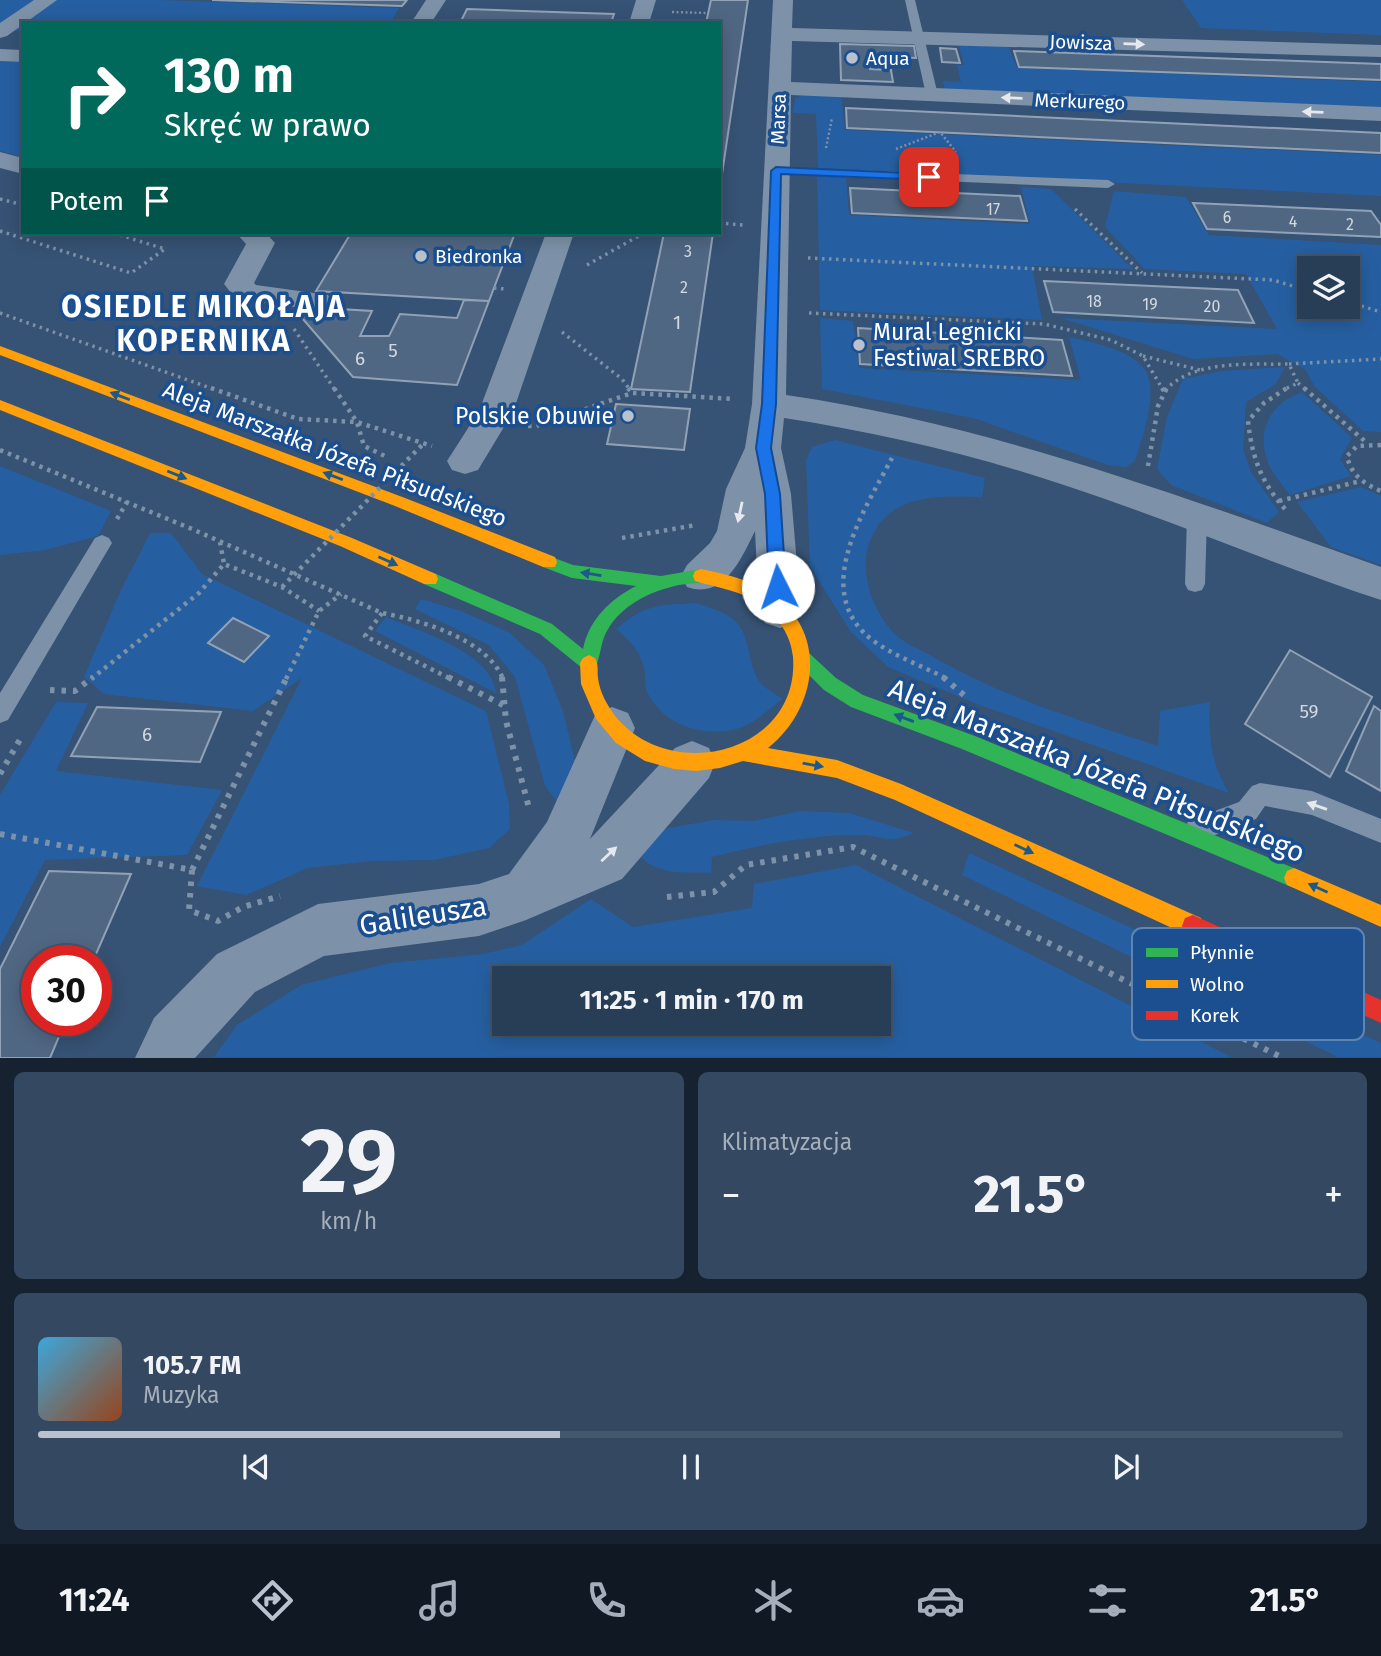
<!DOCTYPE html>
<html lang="pl">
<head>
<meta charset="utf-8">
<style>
  :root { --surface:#283e57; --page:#344961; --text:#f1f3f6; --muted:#a5aeba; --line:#44576d; --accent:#b9c2ce }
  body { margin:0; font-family:"Fira Sans",sans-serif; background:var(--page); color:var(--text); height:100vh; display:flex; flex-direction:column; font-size:26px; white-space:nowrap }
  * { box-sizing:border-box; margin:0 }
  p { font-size:23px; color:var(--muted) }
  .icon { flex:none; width:38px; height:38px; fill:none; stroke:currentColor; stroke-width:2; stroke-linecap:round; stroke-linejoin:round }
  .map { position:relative; height:1058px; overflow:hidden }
  .side { display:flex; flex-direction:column; gap:14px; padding:14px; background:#162230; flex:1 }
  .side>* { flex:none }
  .guide { position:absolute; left:21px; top:21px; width:700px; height:214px; border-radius:0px; box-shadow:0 4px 18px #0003,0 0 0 2px var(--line); background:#00695c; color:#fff; overflow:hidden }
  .buttons { position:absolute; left:1297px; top:256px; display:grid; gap:14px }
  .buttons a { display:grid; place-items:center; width:63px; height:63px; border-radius:0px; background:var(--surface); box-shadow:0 4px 18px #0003,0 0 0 2px var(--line); font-size:35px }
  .speed { position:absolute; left:21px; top:945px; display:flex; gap:14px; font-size:35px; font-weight:700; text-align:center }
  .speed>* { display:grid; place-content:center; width:91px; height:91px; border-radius:50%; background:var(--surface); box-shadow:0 4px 18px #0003,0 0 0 2px var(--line); line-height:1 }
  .speed .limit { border:10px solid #d22; background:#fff; color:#111 }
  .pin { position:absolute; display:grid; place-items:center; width:60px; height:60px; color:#fff; margin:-30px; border-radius:14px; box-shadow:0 4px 10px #0006 }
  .me { position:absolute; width:77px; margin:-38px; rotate:356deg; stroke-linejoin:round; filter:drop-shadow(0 0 5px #0008) }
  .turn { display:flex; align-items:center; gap:24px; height:147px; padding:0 28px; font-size:32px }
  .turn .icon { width:91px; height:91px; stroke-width:2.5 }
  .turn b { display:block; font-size:49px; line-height:60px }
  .then { display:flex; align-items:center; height:66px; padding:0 28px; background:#0003; gap:14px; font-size:26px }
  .big { font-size:52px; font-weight:700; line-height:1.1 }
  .side .widget { flex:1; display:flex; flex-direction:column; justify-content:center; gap:10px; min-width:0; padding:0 24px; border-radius:10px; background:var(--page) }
  .side .dial { align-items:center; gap:0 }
  .dial b { font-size:91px; line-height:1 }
  .song { display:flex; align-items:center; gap:21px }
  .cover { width:84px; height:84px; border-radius:10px; background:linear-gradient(135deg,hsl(200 70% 55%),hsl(20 70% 35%)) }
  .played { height:7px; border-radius:4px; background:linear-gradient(90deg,var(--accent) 40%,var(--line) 40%) }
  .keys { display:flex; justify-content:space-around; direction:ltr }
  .heat { display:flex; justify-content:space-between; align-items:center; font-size:38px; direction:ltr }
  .side .tiles { flex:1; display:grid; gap:14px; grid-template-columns:1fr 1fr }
  .widget:last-child { grid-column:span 2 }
  .trip { position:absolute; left:492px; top:966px; width:399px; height:70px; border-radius:0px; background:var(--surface); box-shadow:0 4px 18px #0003,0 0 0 2px var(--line); font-weight:700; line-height:70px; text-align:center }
  .tabs { display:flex; height:112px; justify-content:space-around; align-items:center; background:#101923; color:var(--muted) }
  .tabs .icon { width:49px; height:49px }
  .tabs .on { color:var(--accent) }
  .tabs b { font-size:32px; color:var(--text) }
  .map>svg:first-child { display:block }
  .green { fill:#265fa1; fill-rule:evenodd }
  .building { fill:#506783; stroke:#92a2b6; stroke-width:2 }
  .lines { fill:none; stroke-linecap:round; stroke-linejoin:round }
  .path-far3 { stroke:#7d92a8; stroke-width:2.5; stroke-dasharray:2 2.5; stroke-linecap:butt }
  .path-far2 { stroke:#7d92a8; stroke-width:3.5; stroke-dasharray:2.5 4.5; stroke-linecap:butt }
  .path-far1 { stroke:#7d92a8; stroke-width:4.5; stroke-dasharray:3.5 5; stroke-linecap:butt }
  .path { stroke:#7d92a8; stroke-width:6; stroke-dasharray:4.5 7; stroke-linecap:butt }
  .lane { fill:#7d92a8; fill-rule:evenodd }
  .street { fill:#7d92a8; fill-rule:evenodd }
  .fast { fill:#30b455; fill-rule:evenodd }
  .slow { fill:#ff9f0a; fill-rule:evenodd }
  .jam { fill:#e5322d; fill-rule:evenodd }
  .path-bridge { stroke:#7d92a8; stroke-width:4.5; stroke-dasharray:3.5 5; stroke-linecap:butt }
  .oneway { fill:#e5e9ee }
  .oneway2 { fill:#1d5989 }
  .route { fill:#1a73e8; stroke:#114b97; stroke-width:2 }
  .poi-dot { fill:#b9c2ce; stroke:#1b4f8f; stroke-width:2.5 }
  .labels { text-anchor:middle; stroke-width:7; stroke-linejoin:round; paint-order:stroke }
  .far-number-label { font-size:16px; fill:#d3d9e0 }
  .far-street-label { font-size:19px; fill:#fff; stroke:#1b4f8f }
  .far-poi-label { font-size:19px; fill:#fff; stroke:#1b4f8f; text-anchor:start }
  .number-label { font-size:19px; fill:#d3d9e0 }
  .poi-label { font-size:23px; fill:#fff; stroke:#1b4f8f; text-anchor:start }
  .street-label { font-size:23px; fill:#fff; stroke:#1b4f8f }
  .near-street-label { font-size:28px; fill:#fff; stroke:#1b4f8f }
  .district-label { font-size:30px; font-weight:bold; letter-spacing:2px; fill:#fff; stroke:#1b4f8f }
  .key { fill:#1b4f8f; stroke:#5f84b1; stroke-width:2 }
  .key-label { font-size:19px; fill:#fff }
</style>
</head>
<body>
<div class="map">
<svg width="1381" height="1058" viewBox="0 0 1381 1058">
  <rect width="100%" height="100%" fill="#365274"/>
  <path class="green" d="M0 0H161L399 8 390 23H23V31L0 30Z
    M1182 0H1381V35L1201 28Z
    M958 42 1007 43 1017 68 1381 82V110L945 91 943 81 961 82 957 65H964Z
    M0 60 23 61V157L0 151Z
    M807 94 841 95 845 130 1381 155V196L818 168 816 114 793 113 795 98Z
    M817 177 846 178 849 215 1030 224 1021 187 1051 189 1133 269 1032 266 1042 320 820 310Z
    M1114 191 1186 197 1209 235 1381 245V432L1363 431 1315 387 1305 369 1277 354 1193 359 1061 318 1277 329 1246 274 1145 269 1105 227ZM1309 268H1348V306H1309Z
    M820 318 853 321 859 368 1081 380 1069 337C1089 341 1129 350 1143 367 1161 388 1142 438 1135 461L1126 467 1108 465 973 418 822 389Z
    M1285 367 1276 384 1246 402 1243 449 1251 472 1279 512 1267 523 1171 485 1157 469 1167 417 1183 379 1221 371Z
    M1302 392 1352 438 1340 459 1351 476 1290 495C1283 485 1272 474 1268 463 1256 429 1270 404 1302 392Z
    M835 440 985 478 982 497C941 496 894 493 873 534 856 567 871 611 897 636 906 644 920 649 930 655 999 696 1081 721 1158 746L1160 711 1210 702C1208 734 1211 765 1229 793L977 704 888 667 851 632 810 567 806 460 812 447Z
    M0 466 111 511 98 536 45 550 0 555Z
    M1361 487 1381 496V565L1331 547 1297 502Z
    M150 533H171L202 574 486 711 509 804 510 829 489 848 434 860 370 861 308 868 246 895 197 886 302 678 253 711 104 694 84 677 120 592Z
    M421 599 461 611 510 633 544 665 563 711 578 773 564 810 545 786 515 677 489 645 415 609Z
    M696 603C709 608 725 611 736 622 751 636 747 665 760 682 766 689 775 694 783 699 769 709 754 724 737 729 703 737 665 726 648 694 644 687 646 681 645 673 642 653 631 641 616 629 645 604 659 605 696 603Z
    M386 617C419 631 493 653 496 693L375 631Z
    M56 702 88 703 56 771 222 790 187 855 45 860 0 947V795Z
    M800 811 849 813 914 833C888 845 883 835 857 835 807 835 759 845 712 857L711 873C682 872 653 876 635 850L664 829 713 820 754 821Z
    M969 853 1381 1043V1057H1338L962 875Z
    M856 865 1231 1057H214L237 1025 301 985 390 963 484 954 522 945 591 899 633 927 752 908 754 884ZM504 978H878V1024H504Z"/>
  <path class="building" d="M212 0H407L402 6Z
    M711 0H748L719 194V23H706Z
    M467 9 614 14 611 23H460Z
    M840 44 914 46 916 58 869 56 870 69 891 70 893 82 841 80Z
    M940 48 956 49 960 63 942 62Z
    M1014 51 1381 64V80L1019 67Z
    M846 108 1381 133V153L847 128Z
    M850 188 1020 196 1027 221 852 213Z
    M1193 203 1371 211 1381 225V237L1207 229Z
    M351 233H515L489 301 316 291Z
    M664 233H713L690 392 631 389Z
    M1044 281 1238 290 1254 323 1053 312Z
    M464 300 489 301 457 385 353 377 302 318 306 307 372 311 360 336H389L400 314 457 318Z
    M858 328 1062 340 1072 376 860 364Z
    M616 404 690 409 684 450 607 444Z
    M233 618 269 636 244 662 208 643Z
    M1290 650 1372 697 1330 777 1245 724Z
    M1374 706 1381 711V791L1346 771Z
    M97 707 221 712 200 762 71 756Z
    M49 871 131 874 93 961H37V1020H66L50 1058H0V969Z"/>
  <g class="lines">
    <path class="path-far3" d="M672 12 708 13
      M826 148 832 118
      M896 149 940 132 956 152"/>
    <path class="path-far2" d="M0 199 23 205
      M1075 209 1142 273
      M719 223 743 225
      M0 231 131 273 165 249 113 233
      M808 258 1273 280 1309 291
      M587 265 644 233
      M494 288 505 289
      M1348 302 1381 312
      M0 313 216 390
      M809 313 1044 324 1111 340 1143 356 1163 390
      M294 329 335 390
      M562 332 622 379 630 390
      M1143 356 1200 370
      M1289 364 1381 359
      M1298 383 1306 390
      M1165 390C1196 359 1248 365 1289 364L1298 383 1283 390"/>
    <path class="path-far1" d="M211 388 298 419 357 422 432 446
      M334 388 357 422 364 446 387 457
      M628 388 632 393
      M1162 388 1164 391
      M1304 388 1368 444
      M528 426H536L632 393 734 399
      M1381 445 1357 446 1347 456C1351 475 1364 484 1381 491
      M0 450 192 529 382 613C420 620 487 639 503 679
      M892 458C864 511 808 594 875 642 898 658 923 666 947 679
      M1148 466 1158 406 1167 388
      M1279 501 1361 481
      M1285 509C1261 482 1252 457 1248 421L1264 403 1287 388
      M117 519 127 502
      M622 538 696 525
      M220 542 224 564
      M382 613 365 636 451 679
      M91 679 199 593 224 564 282 587 319 611
      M286 679 319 611 341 594"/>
    <path class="path" d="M448 677 503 705
      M502 677 506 721 529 808
      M943 677 965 696
      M50 690 75 691 93 677
      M0 774 22 736
      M0 834 192 870 287 677
      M192 870 189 910 218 921 243 907 280 896
      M667 897 714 892 746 865 853 847 1283 1058"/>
    <path class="lane" d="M905 0H915L938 95 936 97 926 95Z
      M776 167 1108 180 1115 184 1108 188 771 174 770 171Z
      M1197 510 1204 512 1207 517 1205 584 1202 590 1195 592 1188 590 1185 584 1187 517 1190 512Z
      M102 535 109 538 112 543 109 548 8 720 0 723V693L95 538Z
      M1260 783 1312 791 1381 819V843L1312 815 1265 806 1256 819 1197 842 1188 839 1185 830 1188 821 1239 802 1252 786Z"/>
    <path class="street" d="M34 0H57L7 36 0 38V23Z
      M426 0H446L431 23H411Z
      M636 0H656L649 23H629Z
      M773 0H793L792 28 1381 45V57L792 41 791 82 1381 107V121L791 95 786 395C992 425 1186 498 1381 567V600C1275 565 1173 521 1067 486 975 455 881 433 784 418L781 448 791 494 801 611 795 623 780 628 765 623 759 611 755 531C741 559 724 600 687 587L681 576 687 565 710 543 717 531 726 489 745 448 752 404Z
      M0 49 23 50V62L0 61Z
      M0 152 23 158V174L0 168Z
      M236 233H266L275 243 254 283 256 285 328 295 332 301 328 307 317 310 236 299 224 284 246 244Z
      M546 233H574L513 412 478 470 465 474 452 470 447 461 479 411Z
      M612 707 628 713 635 728 590 839 675 748 692 741 709 748 715 763 709 778 622 879 526 920 479 936 324 956 255 992 195 1058H135L154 1018 217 954 318 904 479 884 509 874 547 822 596 713Z"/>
    <path class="fast" d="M549 556 573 565 661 576 701 569 707 571 709 576 707 581C698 584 689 583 679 585 651 591 621 605 607 631 600 643 601 657 595 668L589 671 582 668 540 634 424 584 422 579 424 574H436L552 624 583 649C589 619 611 599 636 586L572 578 543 567 541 562 543 557Z
      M803 650 809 653 836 678 863 695 975 736 1301 871 1304 878 1301 885 1294 888 962 749 851 707 824 690 797 663 794 658 797 653Z"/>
    <path class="slow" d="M0 346 405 498 555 557 557 562 555 567H543L395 506 0 355Z
      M0 400 352 538 436 574 438 579 436 584H424L340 546 0 410Z
      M701 569C726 574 752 580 773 595 829 633 817 710 768 748L837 760 901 784 1201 918 1204 926 1201 934 1193 937 1185 934 895 800 837 778 743 761 720 768 696 771 674 769 645 761 616 743 596 719 581 684 580 663 583 658 589 655 595 658C599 665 597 671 598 678 600 693 607 705 616 717 672 785 800 752 793 657 791 635 778 616 760 604 740 590 718 588 695 581L693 576 695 571Z
      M1294 868 1381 905V927L1287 885 1284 878 1287 871Z"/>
    <path class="jam" d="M1193 915 1381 1000V1023L1185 934 1182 926 1185 918Z"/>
    <path class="path-bridge" d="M282 587 424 443"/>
  </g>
  <defs><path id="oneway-solid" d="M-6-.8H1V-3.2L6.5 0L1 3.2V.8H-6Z" transform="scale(1.75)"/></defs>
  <g class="oneway">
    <use href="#oneway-solid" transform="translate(1134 44) rotate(2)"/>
    <use href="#oneway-solid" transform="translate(1012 98) rotate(-178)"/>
    <use href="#oneway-solid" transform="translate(1313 112) rotate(-178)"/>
    <use href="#oneway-solid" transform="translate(740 512) rotate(102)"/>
    <use href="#oneway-solid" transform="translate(1317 806) rotate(-161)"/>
    <use href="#oneway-solid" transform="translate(609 854) rotate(-43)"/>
  </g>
  <g class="oneway2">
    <use href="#oneway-solid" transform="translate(120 396) rotate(-159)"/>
    <use href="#oneway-solid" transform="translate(177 475) rotate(22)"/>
    <use href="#oneway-solid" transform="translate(333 476) rotate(-159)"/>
    <use href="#oneway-solid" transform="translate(388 561) rotate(24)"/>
    <use href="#oneway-solid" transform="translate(591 574) rotate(-171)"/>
    <use href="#oneway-solid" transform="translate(904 718) rotate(-160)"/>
    <use href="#oneway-solid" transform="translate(813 765) rotate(10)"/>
    <use href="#oneway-solid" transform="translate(1024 849) rotate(25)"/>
    <use href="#oneway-solid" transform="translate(1318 888) rotate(-156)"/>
  </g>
  <path class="route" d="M776 167 929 174 934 177 929 180 781 174 776 404 771 448 780 494 786 587 784 591H772L769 587 765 494 756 448 762 404 771 171Z"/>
  <g class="poi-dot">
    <circle cx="852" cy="58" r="7"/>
    <circle cx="421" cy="256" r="7"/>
    <circle cx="859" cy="345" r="7"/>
    <circle cx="628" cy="416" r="7"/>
  </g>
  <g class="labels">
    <g class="far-number-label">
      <text x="993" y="215">17</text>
      <text x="1227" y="223">6</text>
      <text x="1293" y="227">4</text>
      <text x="1350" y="230">2</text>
      <text x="688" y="257">3</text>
      <text x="684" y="293">2</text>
      <text x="1094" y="307">18</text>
      <text x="1150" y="310">19</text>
      <text x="1212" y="312">20</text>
    </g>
    <g class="far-street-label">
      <text transform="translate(1081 42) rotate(2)" y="7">Jowisza</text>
      <text transform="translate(1080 101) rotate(2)" y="7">Merkurego</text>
      <text transform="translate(778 119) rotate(-88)" y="7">Marsa</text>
    </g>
    <g class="far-poi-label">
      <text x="866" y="65">Aqua</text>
      <text x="435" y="263">Biedronka</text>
    </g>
    <g class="number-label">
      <text x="677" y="329">1</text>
      <text x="393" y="357">5</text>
      <text x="360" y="365">6</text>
      <text x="1309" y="718">59</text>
      <text x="147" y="741">6</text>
    </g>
    <g class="poi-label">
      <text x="873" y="340">Mural Legnicki<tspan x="873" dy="26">Festiwal SREBRO</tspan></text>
      <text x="614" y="424" text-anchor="end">Polskie Obuwie</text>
    </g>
    <g class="street-label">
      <text transform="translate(335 454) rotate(21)" y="8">Aleja Marszałka Józefa Piłsudskiego</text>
    </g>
    <g class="near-street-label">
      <text transform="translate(1097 770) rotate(22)" y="10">Aleja Marszałka Józefa Piłsudskiego</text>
      <text transform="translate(423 915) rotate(-9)" y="10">Galileusza</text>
    </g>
    <g class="district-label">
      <text x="204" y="317">OSIEDLE MIKOŁAJA<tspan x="204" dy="34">KOPERNIKA</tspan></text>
    </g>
  </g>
  <rect x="1132" y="928" width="232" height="112" rx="10" class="key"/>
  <rect x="1146" y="948" width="32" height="9" fill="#30b455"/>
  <rect x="1146" y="980" width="32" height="8" fill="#ff9f0a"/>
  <rect x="1146" y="1011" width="32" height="9" fill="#e5322d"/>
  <g class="key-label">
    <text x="1190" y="959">Płynnie</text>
    <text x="1190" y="991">Wolno</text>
    <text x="1190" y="1022">Korek</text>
  </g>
</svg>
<div class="buttons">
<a><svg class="icon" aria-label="layers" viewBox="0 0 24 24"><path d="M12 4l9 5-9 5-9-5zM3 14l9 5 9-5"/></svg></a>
</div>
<div class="speed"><div class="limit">30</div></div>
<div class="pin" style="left:929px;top:177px;background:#d93025"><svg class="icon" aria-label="arrive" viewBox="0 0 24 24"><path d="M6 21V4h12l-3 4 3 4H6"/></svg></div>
<svg class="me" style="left:778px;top:587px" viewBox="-20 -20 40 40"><circle r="19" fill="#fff"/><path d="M0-13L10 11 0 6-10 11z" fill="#1a73e8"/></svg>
<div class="trip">11:25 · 1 min · 170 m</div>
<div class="guide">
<div class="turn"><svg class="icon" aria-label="right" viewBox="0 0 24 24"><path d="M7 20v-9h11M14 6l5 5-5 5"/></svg><div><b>130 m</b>Skręć w prawo</div></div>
<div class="then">Potem<svg class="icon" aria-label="arrive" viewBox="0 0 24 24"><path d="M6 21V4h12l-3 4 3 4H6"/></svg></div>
</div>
</div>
<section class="side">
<div class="tiles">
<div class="widget dial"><b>29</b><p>km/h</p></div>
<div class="widget"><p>Klimatyzacja</p>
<div class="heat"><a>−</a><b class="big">21.5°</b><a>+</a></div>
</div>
<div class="widget">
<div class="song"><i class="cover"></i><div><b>105.7 FM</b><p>Muzyka</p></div></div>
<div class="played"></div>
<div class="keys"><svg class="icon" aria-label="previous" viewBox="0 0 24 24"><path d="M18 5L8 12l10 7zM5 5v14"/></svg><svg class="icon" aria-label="pause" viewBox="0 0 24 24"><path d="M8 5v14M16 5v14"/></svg><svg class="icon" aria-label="next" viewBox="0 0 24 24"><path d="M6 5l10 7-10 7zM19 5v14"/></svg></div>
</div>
</div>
</section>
<nav class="tabs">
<b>11:24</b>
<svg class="icon on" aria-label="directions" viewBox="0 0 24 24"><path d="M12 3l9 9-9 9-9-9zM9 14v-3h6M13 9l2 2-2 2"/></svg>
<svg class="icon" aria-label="music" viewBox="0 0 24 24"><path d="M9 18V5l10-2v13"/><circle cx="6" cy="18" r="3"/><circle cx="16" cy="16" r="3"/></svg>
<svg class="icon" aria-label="phone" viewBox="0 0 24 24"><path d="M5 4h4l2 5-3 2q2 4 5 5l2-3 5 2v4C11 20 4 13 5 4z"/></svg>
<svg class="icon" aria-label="climate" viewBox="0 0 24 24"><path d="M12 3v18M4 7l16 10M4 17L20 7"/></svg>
<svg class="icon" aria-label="car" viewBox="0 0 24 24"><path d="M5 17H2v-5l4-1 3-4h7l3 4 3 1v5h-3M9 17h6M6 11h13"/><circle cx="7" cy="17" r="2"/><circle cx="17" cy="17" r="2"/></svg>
<svg class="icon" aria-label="filters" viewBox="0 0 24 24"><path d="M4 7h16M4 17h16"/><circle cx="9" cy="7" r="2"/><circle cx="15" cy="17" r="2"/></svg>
<b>21.5°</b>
</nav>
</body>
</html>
